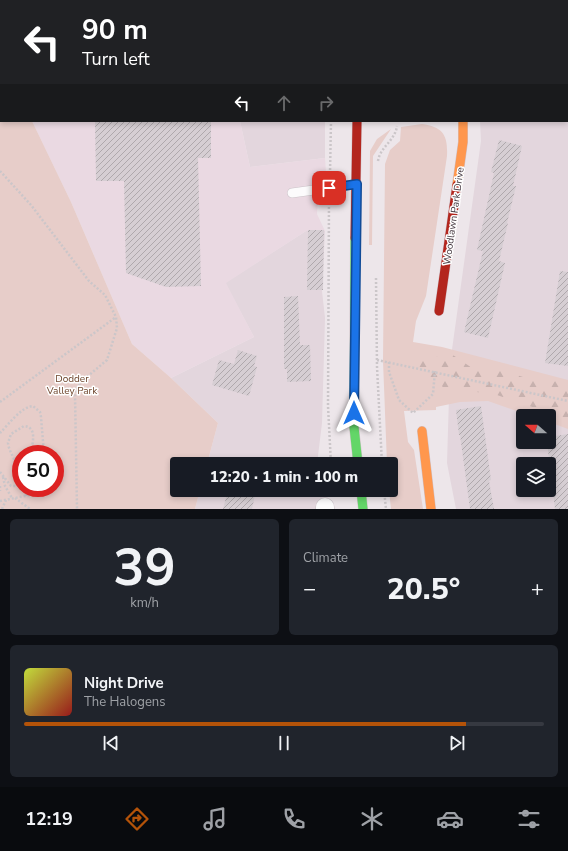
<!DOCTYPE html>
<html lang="en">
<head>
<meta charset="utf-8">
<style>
  :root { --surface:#171b24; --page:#20242c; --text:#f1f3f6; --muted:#9ea1a6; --line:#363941; --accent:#b45309 }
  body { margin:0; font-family:"Nunito Sans",sans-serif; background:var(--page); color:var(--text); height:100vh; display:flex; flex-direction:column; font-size:15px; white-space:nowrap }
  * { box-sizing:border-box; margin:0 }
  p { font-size:13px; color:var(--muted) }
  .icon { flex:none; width:22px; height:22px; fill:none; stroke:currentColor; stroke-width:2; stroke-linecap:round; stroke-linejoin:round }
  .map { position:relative; height:509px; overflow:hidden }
  .side { display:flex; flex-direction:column; gap:10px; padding:10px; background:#0d0f14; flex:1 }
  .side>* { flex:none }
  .hud { position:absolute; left:0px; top:0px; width:568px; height:122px; box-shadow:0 2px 6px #0003; background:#202124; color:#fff; overflow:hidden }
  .needle { width:26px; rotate:290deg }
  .buttons { position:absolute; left:516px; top:409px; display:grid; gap:8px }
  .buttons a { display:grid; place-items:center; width:40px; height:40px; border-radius:4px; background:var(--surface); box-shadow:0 2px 6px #0003; font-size:20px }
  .speed { position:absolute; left:12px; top:445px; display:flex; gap:8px; font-size:20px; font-weight:700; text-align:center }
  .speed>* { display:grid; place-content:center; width:52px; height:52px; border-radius:50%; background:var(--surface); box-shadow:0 2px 6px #0003; line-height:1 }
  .speed .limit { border:6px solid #d22; background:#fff; color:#111 }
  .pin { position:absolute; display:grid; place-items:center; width:34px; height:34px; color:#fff; margin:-17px; border-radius:8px; box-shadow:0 2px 6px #0006 }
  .me { position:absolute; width:44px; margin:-22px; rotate:0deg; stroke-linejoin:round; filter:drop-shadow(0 0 3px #0008) }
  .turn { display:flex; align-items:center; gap:14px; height:84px; padding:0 16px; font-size:18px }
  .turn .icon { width:52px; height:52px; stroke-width:2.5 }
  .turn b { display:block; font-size:28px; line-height:34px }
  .lanes { display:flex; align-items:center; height:38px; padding:0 16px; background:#0003; justify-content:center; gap:20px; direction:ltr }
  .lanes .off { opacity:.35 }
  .big { font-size:30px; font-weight:800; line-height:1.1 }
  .side .card { flex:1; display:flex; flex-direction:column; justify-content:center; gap:6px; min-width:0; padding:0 14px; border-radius:6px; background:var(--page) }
  .side .dial { align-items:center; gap:0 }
  .dial b { font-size:52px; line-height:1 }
  .song { display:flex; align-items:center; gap:12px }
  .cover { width:48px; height:48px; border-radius:6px; background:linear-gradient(135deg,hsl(70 70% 55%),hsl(0 70% 35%)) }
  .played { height:4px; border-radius:2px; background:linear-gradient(90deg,var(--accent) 85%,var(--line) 85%) }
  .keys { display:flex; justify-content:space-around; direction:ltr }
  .heat { display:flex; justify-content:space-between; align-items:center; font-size:22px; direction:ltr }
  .side .tiles { flex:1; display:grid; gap:10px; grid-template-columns:1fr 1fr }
  .card:last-child { grid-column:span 2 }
  .trip { position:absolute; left:170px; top:457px; width:228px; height:40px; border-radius:4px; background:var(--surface); box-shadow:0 2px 6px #0003; font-weight:800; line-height:40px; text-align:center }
  .tab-bar { display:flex; height:64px; justify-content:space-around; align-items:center; background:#090b0e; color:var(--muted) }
  .tab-bar .icon { width:28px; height:28px }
  .tab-bar .on { color:var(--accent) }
  .tab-bar b { font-size:18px; color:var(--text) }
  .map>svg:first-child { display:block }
  .residential { fill:#e3d6dd; fill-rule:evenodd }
  .education { fill:#ead9e2 }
  .green { fill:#e7cdc9; fill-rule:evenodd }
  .forest { fill:url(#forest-firs) }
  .building { fill:url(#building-hatch) }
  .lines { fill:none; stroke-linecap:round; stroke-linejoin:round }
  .lane-casing { stroke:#cbc3c8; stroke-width:10 }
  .street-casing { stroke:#cbc3c8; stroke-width:19 }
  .fast-casing { stroke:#d0c2c9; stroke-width:10 }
  .slow-casing { stroke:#d0c2c9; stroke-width:10 }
  .jam-casing { stroke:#d0c2c9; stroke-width:10 }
  .path { stroke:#cbc6c9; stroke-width:2.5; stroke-dasharray:2 2; stroke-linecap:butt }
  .lane { stroke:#fcfbfc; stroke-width:9 }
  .street { stroke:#fcfbfc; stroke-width:18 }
  .fast { stroke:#63d668; stroke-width:9 }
  .slow { stroke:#ff974d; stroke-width:9 }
  .jam { stroke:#b3261e; stroke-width:9 }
  .route-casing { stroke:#114b97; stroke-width:10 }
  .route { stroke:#1a73e8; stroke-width:7 }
  .labels { text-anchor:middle; stroke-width:3; stroke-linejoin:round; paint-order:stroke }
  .street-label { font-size:10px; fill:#41343c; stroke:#fff }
  .park-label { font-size:10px; fill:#6d452c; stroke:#fff }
</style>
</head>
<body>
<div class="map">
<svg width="568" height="509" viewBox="0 0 568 509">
  <defs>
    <pattern id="forest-firs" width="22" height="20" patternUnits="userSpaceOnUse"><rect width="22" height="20" fill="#e7cdc9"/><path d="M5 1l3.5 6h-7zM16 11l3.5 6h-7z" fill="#c7b1ae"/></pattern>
    <pattern id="building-hatch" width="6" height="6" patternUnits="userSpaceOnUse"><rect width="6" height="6" fill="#d6ced3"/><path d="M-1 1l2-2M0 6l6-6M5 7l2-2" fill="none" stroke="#afa8ac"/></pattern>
  </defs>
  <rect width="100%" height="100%" fill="#ede6ea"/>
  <path class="residential" d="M395 0H568V509H456L447 463 450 364 481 141 480 121H567V1ZM523 416H549V442H523ZM523 464H549V490H523Z
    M240 121H325V158L250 167Z
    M306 231H325L322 291 325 318 322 423 317 464H207L218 423 171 378 254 337 225 283Z
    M200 490H327L329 509H195Z"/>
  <path class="education" d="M32 121H240L250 167 325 158 326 173 319 182 317 214 325 231H306L226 283 254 337 171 378 132 344 71 202Z"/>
  <path class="green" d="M0 56 1 121H32L71 202 132 344 171 378 218 423 207 464H177V490H200L195 509H0ZM21 454H55V488H21Z
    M422 124C443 127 448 135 447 156L426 296 416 321 413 342 442 347 568 380V429L549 422V416H531L488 401 460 402 436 407V410L404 411 408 442 414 450 423 509H391L389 490H391V464H387L383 361 385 164 390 150 400 141 401 127Z
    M391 129 373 156 372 245H369L370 151 377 139Z"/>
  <path class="forest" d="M450 353 475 370H501L545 384 556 381 568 390V419L497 395 443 387 406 359 426 360Z"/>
  <path class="building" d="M95 121H211V158H198L201 286 166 287 126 273 124 181H96Z
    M499 140 522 146 513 186H516L507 223H508L499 261 505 263 488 338 464 332 483 251 477 250 494 173 491 172Z
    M308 230H324L323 290H307Z
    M560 271 568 272V366L545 363Z
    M298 296 300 345H310L311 381 287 382V369H284V297Z
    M238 350 257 356 254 366 257 367 249 396 212 385 219 360 234 364Z
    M481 406 491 480 489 481 494 509H470L460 435H459L456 410Z
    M568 434V509H555L547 442H549V437Z
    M228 490H256L252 509H223Z"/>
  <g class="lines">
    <defs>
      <path id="lane" d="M292 193 357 184"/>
      <path id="street" d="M567 108H568
        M325 509V507"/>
      <path id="fast" d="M358 0V1
        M355 238 354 427 358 464
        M361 490 363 509"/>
      <path id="slow" d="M457 185 463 142V121
        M422 431 431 509"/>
      <path id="jam" d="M355 238 357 121
        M439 311 457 185"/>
    </defs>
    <use href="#lane" class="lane-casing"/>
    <use href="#street" class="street-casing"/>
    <use href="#fast" class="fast-casing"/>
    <use href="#slow" class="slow-casing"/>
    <use href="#jam" class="jam-casing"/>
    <path class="path" d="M332 1V0
      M386 1V0
      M378 161C380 147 395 141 397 126
      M0 171 31 205 89 281 105 295 116 317 117 328 107 360 82 381 77 388 75 394 77 509
      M330 174 331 121
      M329 199 328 406 331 464
      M376 278 377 367 382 464
      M377 360 568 401
      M389 362V372L399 400 413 413 433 394 435 371
      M0 402 116 317
      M0 433C9 424 21 407 33 406L40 412 41 417 44 454
      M324 464 330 458
      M0 472 11 486H17C27 475 9 455 8 443L11 434 24 426C38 427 32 444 31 454
      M3 477 5 486 12 498
      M0 486V491
      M384 490 386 509
      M26 496V488
      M15 498 30 509
      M0 501 40 493 49 488
      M2 509 6 500"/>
    <use href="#lane" class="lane"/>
    <use href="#street" class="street"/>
    <use href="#fast" class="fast"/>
    <use href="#slow" class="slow"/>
    <use href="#jam" class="jam"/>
  </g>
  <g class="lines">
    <defs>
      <path id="route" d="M329 188 357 184 354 413"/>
    </defs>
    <use href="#route" class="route-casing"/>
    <use href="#route" class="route"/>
  </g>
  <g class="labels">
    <g class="street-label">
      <text transform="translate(453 216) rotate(-82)" y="4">Woodlawn Park Drive</text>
    </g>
    <g class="park-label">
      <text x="72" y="382">Dodder<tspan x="72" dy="12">Valley Park</tspan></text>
    </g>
  </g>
</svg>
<div class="buttons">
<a><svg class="needle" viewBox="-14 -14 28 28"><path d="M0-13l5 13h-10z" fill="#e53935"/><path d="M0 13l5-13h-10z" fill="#9ea1a6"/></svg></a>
<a><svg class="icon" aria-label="layers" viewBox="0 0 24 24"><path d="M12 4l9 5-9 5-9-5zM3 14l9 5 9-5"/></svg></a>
</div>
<div class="speed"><div class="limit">50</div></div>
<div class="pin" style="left:329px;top:188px;background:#d93025"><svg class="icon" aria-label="arrive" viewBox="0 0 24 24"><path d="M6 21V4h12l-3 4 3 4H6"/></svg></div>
<svg class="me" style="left:354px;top:413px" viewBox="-20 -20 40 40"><path d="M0-17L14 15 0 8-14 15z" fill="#1a73e8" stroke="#fff" stroke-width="4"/></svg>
<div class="trip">12:20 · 1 min · 100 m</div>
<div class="hud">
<div class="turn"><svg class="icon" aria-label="left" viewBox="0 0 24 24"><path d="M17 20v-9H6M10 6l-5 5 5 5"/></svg><div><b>90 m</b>Turn left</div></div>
<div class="lanes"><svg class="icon" aria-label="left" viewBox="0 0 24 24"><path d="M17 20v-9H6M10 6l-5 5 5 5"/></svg><svg class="icon off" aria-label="ahead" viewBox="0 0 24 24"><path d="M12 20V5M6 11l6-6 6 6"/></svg><svg class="icon off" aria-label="right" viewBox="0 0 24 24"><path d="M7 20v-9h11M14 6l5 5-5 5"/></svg></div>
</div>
</div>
<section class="side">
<div class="tiles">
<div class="card dial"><b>39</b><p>km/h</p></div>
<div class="card"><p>Climate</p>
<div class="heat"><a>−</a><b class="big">20.5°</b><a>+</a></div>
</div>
<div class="card">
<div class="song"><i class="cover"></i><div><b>Night Drive</b><p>The Halogens</p></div></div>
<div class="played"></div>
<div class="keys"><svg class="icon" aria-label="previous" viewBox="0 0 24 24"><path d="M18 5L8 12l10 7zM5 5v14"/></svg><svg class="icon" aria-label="pause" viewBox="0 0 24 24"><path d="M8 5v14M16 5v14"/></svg><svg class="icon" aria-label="next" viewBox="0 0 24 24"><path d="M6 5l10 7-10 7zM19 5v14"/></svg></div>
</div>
</div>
</section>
<nav class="tab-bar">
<b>12:19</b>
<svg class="icon on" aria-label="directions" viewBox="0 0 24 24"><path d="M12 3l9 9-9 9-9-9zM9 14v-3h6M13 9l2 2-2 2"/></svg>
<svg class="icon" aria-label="music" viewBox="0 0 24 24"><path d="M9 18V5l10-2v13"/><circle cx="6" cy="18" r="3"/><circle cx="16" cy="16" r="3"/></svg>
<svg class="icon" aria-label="phone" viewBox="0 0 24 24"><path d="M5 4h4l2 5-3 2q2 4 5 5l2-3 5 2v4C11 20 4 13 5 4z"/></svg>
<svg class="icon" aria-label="climate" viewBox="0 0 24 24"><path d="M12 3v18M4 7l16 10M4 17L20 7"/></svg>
<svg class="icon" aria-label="car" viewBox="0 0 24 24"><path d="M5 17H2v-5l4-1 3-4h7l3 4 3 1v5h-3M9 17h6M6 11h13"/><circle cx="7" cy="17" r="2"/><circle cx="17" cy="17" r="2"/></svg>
<svg class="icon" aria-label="filters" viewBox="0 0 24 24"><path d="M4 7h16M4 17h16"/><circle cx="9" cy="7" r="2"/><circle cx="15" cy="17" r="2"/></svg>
</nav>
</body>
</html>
